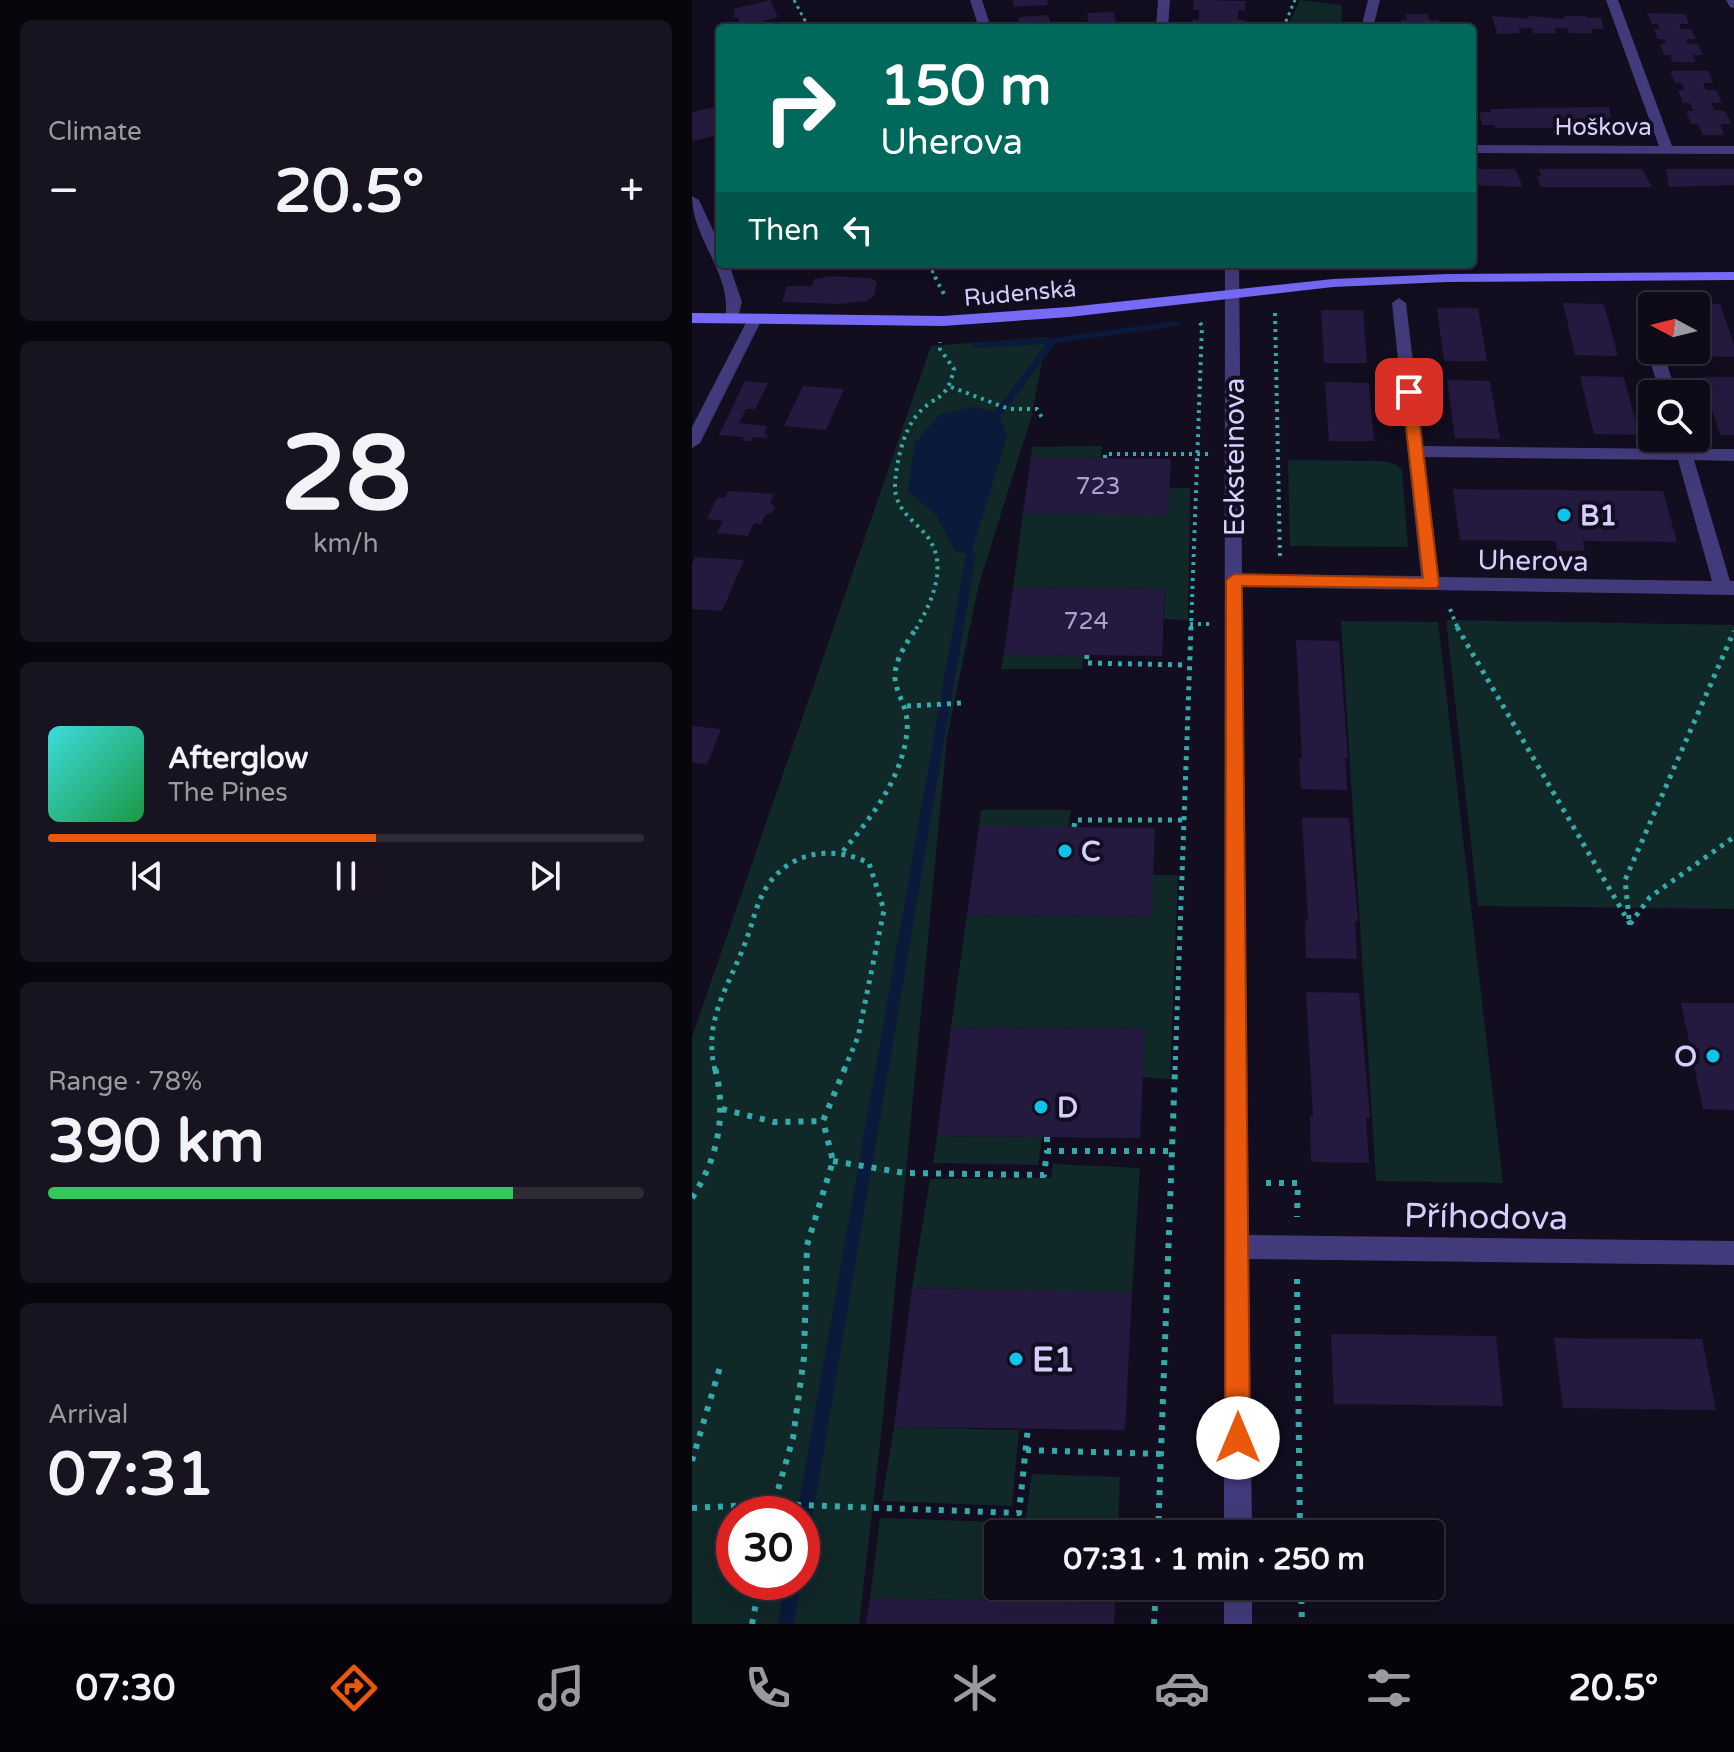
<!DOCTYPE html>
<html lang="en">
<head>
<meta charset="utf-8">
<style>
  :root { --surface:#0e0a17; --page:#171320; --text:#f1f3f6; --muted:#9b9aa1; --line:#2e2b36; --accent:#ea580c }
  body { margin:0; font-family:"Varela Round",sans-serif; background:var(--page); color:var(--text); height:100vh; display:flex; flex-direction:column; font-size:30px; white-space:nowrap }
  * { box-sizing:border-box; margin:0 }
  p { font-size:26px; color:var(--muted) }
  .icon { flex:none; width:44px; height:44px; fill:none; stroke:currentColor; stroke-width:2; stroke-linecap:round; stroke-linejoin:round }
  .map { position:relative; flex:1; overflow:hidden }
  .sheet { display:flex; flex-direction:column; gap:20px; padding:20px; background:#08060d; width:692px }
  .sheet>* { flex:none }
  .banner { position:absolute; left:24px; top:24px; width:760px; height:244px; border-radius:8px; box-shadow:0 8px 32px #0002,0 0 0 2px var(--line); background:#00695c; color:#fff; overflow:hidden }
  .needle { width:52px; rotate:277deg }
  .fabs { position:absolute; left:946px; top:292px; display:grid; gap:16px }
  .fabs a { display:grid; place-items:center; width:72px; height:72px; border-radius:8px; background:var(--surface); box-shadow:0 8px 32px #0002,0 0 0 2px var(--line); font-size:40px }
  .speed { position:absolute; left:24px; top:1496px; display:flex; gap:16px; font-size:40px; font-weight:700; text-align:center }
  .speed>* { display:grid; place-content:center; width:104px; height:104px; border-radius:50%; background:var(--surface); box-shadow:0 8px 32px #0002,0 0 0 2px var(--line); line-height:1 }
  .speed .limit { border:12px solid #d22; background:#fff; color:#111 }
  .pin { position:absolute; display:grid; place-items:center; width:68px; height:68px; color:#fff; margin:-34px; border-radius:16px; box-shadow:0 4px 12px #0006 }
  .me { position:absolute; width:88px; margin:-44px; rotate:0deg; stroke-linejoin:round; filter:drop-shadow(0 0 6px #0008) }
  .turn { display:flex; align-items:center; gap:28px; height:168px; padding:0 32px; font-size:36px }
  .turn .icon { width:104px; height:104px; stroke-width:2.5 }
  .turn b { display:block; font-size:56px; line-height:68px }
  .then { display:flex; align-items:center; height:76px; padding:0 32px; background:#0003; gap:16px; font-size:30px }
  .big { font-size:60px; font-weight:800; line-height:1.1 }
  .sheet .widget { flex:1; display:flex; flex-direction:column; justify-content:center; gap:12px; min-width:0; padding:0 28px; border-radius:12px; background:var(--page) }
  .sheet .dial { align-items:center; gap:0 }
  .dial b { font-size:104px; line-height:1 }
  .song { display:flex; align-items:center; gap:24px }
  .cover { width:96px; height:96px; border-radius:12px; background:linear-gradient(135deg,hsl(180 70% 55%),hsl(140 70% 35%)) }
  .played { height:8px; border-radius:4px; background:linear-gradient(90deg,var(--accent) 55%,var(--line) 55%) }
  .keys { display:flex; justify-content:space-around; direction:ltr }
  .heat { display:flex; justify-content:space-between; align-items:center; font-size:44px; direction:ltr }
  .charge { height:12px; border-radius:6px; background:linear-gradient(90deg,#34c759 78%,var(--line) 0) }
  .trip { position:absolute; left:292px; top:1520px; width:460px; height:80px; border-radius:8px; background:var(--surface); box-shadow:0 8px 32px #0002,0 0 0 2px var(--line); font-weight:800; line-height:80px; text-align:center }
  .menu { display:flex; height:128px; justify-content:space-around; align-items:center; background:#060409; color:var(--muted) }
  .menu .icon { width:56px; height:56px }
  .menu .active { color:var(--accent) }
  .menu b { font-size:36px; color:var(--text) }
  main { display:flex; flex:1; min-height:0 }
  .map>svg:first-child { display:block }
  .green { fill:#112828; fill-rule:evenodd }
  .water { fill:#0b193a }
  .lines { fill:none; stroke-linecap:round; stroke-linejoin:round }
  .stream { fill:#0b193a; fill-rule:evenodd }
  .building { fill:#241a3f }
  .path-far3 { stroke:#34aaab; stroke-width:3; stroke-dasharray:3 4; stroke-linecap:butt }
  .path-far2 { stroke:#34aaab; stroke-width:4; stroke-dasharray:3 5; stroke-linecap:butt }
  .path-far1 { stroke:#34aaab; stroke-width:5; stroke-dasharray:4 6; stroke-linecap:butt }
  .path { stroke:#34aaab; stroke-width:6; stroke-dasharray:5 8; stroke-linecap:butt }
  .street { fill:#423b7b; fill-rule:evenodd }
  .secondary { fill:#776af7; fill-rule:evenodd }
  .route { fill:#ea580c; stroke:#983908; stroke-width:2 }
  .poi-dot { fill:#0cc5ea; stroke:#120d1f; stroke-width:3 }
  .labels { text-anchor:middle; stroke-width:8; stroke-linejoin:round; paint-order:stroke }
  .far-street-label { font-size:24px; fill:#d6cefd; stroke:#120d1f }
  .number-label { font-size:24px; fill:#aaa1ce }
  .street-label { font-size:28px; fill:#d6cefd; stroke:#120d1f }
  .poi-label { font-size:28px; font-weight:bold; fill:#d6cefd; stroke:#120d1f; text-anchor:start }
  .near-street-label { font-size:34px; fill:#d6cefd; stroke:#120d1f }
  .near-poi-label { font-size:34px; font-weight:bold; fill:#d6cefd; stroke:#120d1f; text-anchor:start }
</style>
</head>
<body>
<main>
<section class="sheet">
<div class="widget"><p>Climate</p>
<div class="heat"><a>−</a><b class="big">20.5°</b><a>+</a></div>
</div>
<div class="widget dial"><b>28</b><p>km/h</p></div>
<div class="widget">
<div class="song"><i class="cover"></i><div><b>Afterglow</b><p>The Pines</p></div></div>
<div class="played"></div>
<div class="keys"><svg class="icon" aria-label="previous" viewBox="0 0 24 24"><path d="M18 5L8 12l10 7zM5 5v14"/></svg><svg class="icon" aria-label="pause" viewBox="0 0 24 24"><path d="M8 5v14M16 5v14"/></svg><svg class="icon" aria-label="next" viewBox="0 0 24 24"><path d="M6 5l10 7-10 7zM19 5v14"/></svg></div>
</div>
<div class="widget"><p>Range · 78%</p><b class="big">390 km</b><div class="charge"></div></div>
<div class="widget"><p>Arrival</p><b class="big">07:31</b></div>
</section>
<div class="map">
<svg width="1042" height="1624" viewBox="0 0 1042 1624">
  <rect width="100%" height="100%" fill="#120d1f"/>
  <path class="green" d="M608 0 650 5 649 28H595Z
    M355 337 339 418 287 584 255 737 190 1427 167 1624H0V1037L239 346ZM42 1514H110V1582H42Z
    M410 446 409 458 339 457 340 447Z
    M596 460 690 461 703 464 710 470 716 547 598 546Z
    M477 488H498L496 620 472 619 473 589 321 588 331 513 476 515Z
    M754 620 1042 625V909L786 906Z
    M649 621 746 622 811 1183 684 1181Z
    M312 654 391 655 390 669H309Z
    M289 810H379L376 827 287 826Z
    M460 875H486L478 1079 451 1077 452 1029 259 1027 275 915 458 917Z
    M245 1136 350 1137 346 1165 241 1163Z
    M361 1164 448 1168 440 1292 220 1288 238 1179 359 1178Z
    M202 1427 327 1430 320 1506 190 1501Z
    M340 1474 428 1477 426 1534H306V1586H423V1603L178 1598 188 1518 333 1523Z"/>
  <path class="water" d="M280 407 307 412 315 436 279 554 263 552 244 515 216 491 223 443 247 415Z"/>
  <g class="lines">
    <path class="stream" d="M484 321 488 324 487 326 364 343 310 414H304V410L354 344 283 348 279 345 283 342 361 338Z
      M279 551 284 554 118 1531 115 1536 110 1539V1514H105L274 554Z
      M93 1582H109L102 1624H86Z"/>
  </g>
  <path class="building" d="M78 0 86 17 62 24 61 22 48 24 45 17H40L43 14 41 9Z
    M321 0H355L356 5 321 7Z
    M502 0 553 1V11L546 10V20H553V28H500V20H507V10H501Z
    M422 12 424 28H397L395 13Z
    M955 13 993 14 997 24H987L989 29H999L1004 39H994L996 44H1006L1011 55H1001L1003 62H981L978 55H972L968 44H974L972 39H966L962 29H968L966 24H960Z
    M714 14H736L737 20H747L748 28H711L709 20H715Z
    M356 15 361 28H327V17Z
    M800 16 837 19 836 16 873 19 872 16H894L895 18H909L912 29H899L901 33H877L876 28H863L864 33H841L840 28H827L828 33 805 34Z
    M978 71H1016L1021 83H1011L1014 90H1024L1030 103H1019L1022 110 1033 111 1039 124H1028L1032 135H1011L1006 124H999L994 111H1001L998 103H991L986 90H992L990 83H983Z
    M28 106V135L0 141V112Z
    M901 107H917L921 128H803V125H790L787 112H799L798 109Z
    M780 169H823L831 187 780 185Z
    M847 169H950L960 187H848L845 176H849Z
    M974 169H1042V185L977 187Z
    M140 276 179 278 185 282 182 296 175 301 148 304 90 302 95 286H120L122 279Z
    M871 303 912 304 926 356 883 355Z
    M1004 304H1028L1042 344V357L1004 356Z
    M745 308H786L795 361H752Z
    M629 310H671L675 363H632Z
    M888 376 932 377 947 435 902 434Z
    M1010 377H1042V435H1028Z
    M755 380 798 381 808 439 763 438Z
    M53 381 76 383 63 409H54L47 423 75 426 72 434 76 435 74 438 61 437 59 441H50L52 437 27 435Z
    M633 382 677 383 682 441H637Z
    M111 386 152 389 134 430 92 426Z
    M339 457 479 459 476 515 331 513Z
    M761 489 971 491 985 542 891 541 893 551H865L863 541 768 540Z
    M36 491 82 494 78 503 83 507 81 512 73 515 69 524 62 523 56 536 25 533 31 521 15 519 25 498H33Z
    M3 557 52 560 30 611 0 609V564Z
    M321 588 473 589 470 656 312 654Z
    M604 640 647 641 656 758H653L655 790 609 789 607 758H610Z
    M0 726 29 729 15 764 0 763Z
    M610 818H657L666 922 663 921 665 959 614 958 613 921H616Z
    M287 826 463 828 459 917 275 915Z
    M614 992 667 993 678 1118H674L677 1163 619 1162 618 1116H621Z
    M989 1003H1042V1110L1011 1109Z
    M259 1027 453 1029 448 1138 245 1136Z
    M220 1288 440 1292 433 1430 202 1427Z
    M639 1334 804 1336 811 1406 642 1404Z
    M862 1338 1010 1339 1024 1410 871 1408Z
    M178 1598 423 1603 422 1624H174Z"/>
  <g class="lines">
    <path class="path-far3" d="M102 0 117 28
      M591 28 603 0
      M237 264 244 279"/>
    <path class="path-far2" d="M243 277 254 298
      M583 313 588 558
      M259 387 317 409H345L352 421
      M413 458V454H517
      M758 609 766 629
      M498 624H517
      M224 629C240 602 257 565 235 536 222 520 202 509 203 485 204 464 211 431 225 415 243 393 254 404 262 369L248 349V342
      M499 629 510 326 507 321"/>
    <path class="path-far1" d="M765 627 938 924
      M395 655 394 663 496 665
      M215 706 271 703
      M382 827 383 820H491
      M151 851C180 817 210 778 215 732 217 706 205 698 203 678 202 660 216 641 225 627
      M937 919 933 880 1042 631
      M938 924 958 897 1042 837
      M23 1070C11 1022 35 989 52 946 60 927 63 906 74 888 97 851 140 845 177 863L192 910 166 1037 152 1070
      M483 1070 499 627"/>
    <path class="path" d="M30 1109 82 1122 131 1121
      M355 1137V1151H480
      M141 1161 213 1173 352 1175 355 1151
      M574 1183H606L605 1217
      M0 1198C26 1158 35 1114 23 1068
      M605 1279 608 1534
      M334 1450 469 1454
      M0 1461 28 1367
      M0 1508 80 1504 327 1513 336 1427
      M79 1514 101 1438 112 1357 115 1245 141 1161 131 1121 153 1068
      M466 1534 483 1068
      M609 1586 610 1624
      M60 1624 68 1582
      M462 1624 464 1586"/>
    <path class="street" d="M278 0H290L299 28H287Z
      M466 0H478L476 28H464Z
      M676 0H688L681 28H669Z
      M914 0H926L980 146H1042V154L780 153V145L967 146Z
      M1034 0H1042V8L1038 7Z
      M0 196 7 200 28 245V264H37L50 302 45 321H35L33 318C41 274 0 240 0 196Z
      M533 264H547L550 574 729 576 700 303 707 298 714 303 731 446 983 449 980 438H996L999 449H1042V461L1002 460 1038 581H1042V595L550 587 557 1235 1042 1241V1265L557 1259 560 1534H532ZM733 457 986 460 1020 581 747 577Z
      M952 303 957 305 960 343 953 338 945 308Z
      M63 314 70 319 8 443 0 448V427L56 319Z
      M960 346V350H971L984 394H968L955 350Z
      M532 1586H560V1624H532Z"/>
    <path class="secondary" d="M1042 272V280L755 282 641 287 377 317 251 326 0 323V313L251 316 377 307 641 279 755 274Z"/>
  </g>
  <path class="route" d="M717 387 724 392 747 584 745 588 550 586 558 1438 554 1447 546 1450 537 1447 533 1438 534 580 542 574 731 578 710 392Z"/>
  <g class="poi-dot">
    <circle cx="872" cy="515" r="8"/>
    <circle cx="373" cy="851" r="8"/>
    <circle cx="1021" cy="1056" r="8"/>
    <circle cx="349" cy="1107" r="8"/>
    <circle cx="324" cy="1359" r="8"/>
  </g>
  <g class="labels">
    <g class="far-street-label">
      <text x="911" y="135">Hoškova</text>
      <text transform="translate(328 293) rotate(-5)" y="8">Rudenská</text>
    </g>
    <g class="number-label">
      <text x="406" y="494">723</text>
      <text x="394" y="629">724</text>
    </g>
    <g class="street-label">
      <text transform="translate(542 457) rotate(-90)" y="10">Ecksteinova</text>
      <text transform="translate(841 560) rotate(1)" y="10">Uherova</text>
    </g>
    <g class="poi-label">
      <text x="888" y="525">B1</text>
      <text x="389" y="861">C</text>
      <text x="1005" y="1066" text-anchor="end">O</text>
      <text x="365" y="1117">D</text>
    </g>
    <g class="near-street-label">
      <text transform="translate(794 1216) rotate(1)" y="12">Příhodova</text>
    </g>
    <g class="near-poi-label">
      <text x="340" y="1371">E1</text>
    </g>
  </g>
</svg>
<div class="fabs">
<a><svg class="needle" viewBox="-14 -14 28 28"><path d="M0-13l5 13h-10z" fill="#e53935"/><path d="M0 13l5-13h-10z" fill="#9b9aa1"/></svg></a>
<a><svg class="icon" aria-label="search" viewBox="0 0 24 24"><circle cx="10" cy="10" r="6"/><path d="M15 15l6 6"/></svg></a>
</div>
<div class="speed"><div class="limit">30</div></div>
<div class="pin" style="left:717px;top:392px;background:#d93025"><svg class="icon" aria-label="arrive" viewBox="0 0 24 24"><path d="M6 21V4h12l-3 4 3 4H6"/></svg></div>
<svg class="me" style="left:546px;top:1438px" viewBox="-20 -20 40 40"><circle r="19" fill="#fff"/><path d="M0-13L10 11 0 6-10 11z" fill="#ea580c"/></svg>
<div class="trip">07:31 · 1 min · 250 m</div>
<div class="banner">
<div class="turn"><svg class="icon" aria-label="right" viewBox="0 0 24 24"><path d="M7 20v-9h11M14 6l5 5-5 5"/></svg><div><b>150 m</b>Uherova</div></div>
<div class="then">Then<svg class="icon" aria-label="left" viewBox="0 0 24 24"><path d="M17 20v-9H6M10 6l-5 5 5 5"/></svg></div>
</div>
</div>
</main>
<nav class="menu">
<b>07:30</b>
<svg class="icon active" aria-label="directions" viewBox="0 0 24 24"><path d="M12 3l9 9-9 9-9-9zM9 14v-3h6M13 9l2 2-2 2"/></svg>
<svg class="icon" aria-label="music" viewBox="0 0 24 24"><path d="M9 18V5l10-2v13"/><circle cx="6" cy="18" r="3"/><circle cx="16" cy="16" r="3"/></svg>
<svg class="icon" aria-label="phone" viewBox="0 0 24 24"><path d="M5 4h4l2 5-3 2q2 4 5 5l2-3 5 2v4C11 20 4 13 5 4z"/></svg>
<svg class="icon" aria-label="climate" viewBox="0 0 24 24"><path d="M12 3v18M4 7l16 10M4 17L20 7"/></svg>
<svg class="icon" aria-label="car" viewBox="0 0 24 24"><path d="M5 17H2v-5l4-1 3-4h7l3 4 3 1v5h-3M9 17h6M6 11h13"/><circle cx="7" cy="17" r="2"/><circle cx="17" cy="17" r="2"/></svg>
<svg class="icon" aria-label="filters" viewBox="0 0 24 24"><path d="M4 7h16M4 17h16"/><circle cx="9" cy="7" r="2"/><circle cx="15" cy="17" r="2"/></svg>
<b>20.5°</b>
</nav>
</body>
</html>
